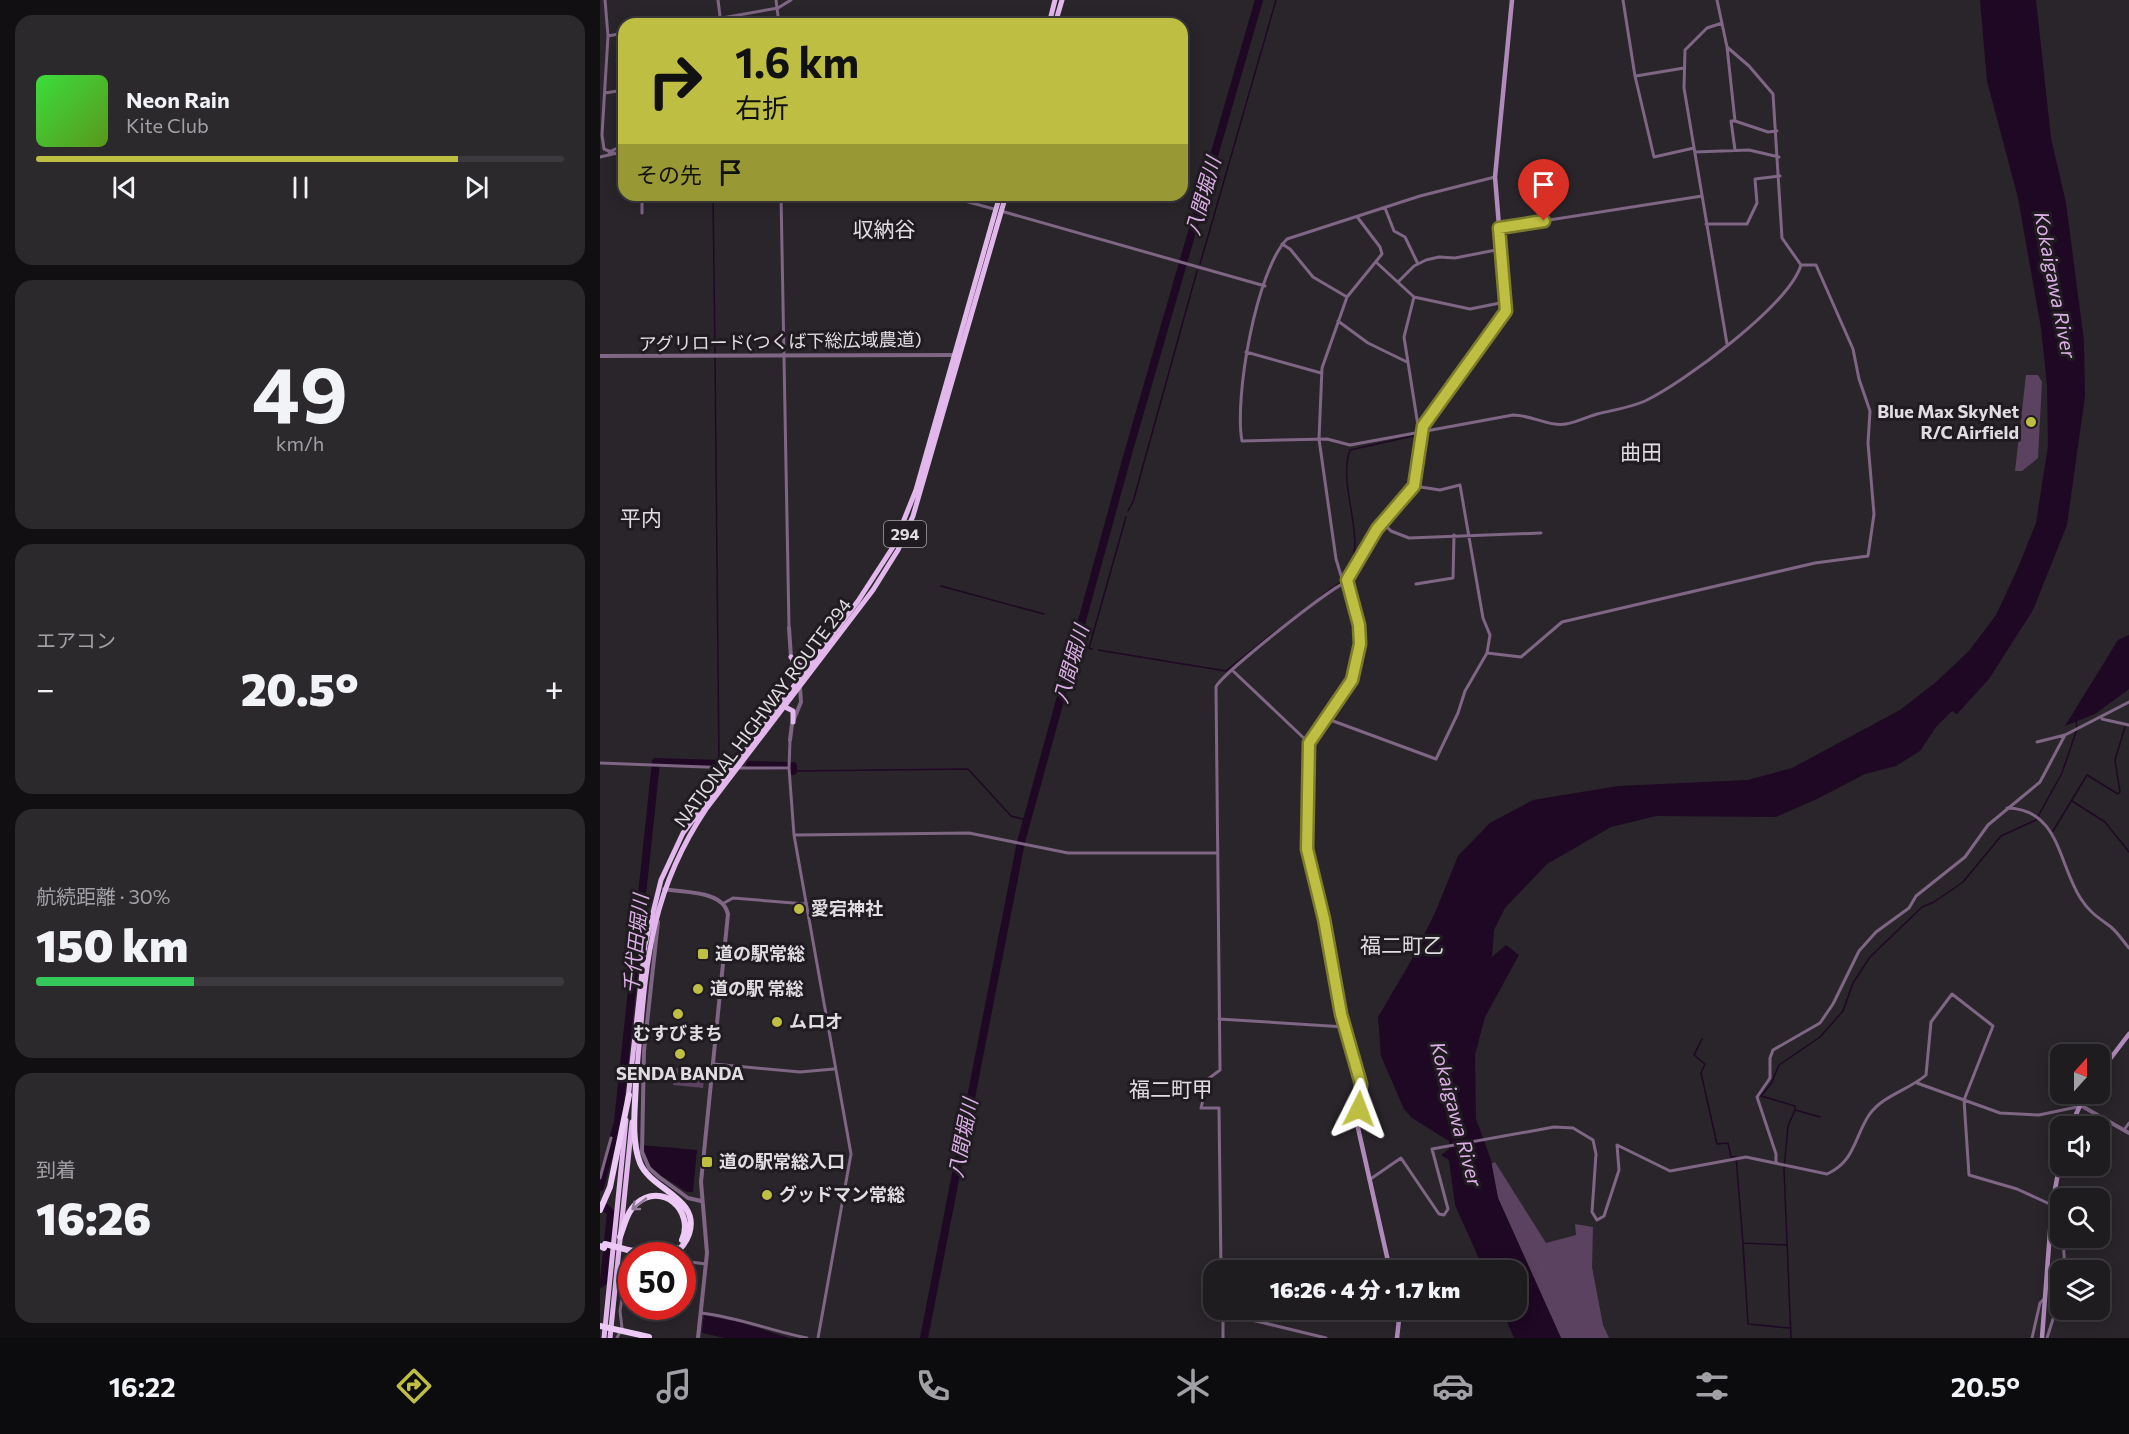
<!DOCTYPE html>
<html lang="ja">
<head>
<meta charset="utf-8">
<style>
  :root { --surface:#1f1c20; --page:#2c292d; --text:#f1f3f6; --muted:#a1a1a5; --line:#3c3a3e; --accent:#bebf42 }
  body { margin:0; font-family:Commissioner,"Noto Sans JP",sans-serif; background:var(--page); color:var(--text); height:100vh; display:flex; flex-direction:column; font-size:22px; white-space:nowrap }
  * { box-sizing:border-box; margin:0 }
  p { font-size:20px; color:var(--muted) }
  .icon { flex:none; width:33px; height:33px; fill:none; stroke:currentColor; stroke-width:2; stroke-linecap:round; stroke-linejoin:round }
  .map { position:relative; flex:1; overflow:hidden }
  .details { display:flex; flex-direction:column; gap:15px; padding:15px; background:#110f12; width:600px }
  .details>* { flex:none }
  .top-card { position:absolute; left:18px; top:18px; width:570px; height:183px; border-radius:18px; box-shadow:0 3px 15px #0003,0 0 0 2px var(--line); background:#bebf42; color:#111; overflow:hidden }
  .needle { width:39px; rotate:21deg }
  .tools { position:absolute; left:1450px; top:1044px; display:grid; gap:12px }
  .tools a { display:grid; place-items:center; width:60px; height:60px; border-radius:12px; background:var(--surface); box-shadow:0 3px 15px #0003,0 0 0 2px var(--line); font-size:30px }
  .speed { position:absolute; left:18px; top:1242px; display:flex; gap:12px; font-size:30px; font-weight:700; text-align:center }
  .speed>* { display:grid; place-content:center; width:78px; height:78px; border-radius:50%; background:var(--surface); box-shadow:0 3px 15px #0003,0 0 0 2px var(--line); line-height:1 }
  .speed .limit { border:9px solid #d22; background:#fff; color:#111 }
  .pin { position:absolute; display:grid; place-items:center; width:51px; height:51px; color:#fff; margin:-62px -26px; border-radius:50% 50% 50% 0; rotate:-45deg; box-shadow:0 0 6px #0007 }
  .pin .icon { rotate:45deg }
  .me { position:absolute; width:66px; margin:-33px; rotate:3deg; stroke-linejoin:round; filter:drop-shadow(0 0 4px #0008) }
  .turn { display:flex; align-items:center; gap:21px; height:126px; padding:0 18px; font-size:27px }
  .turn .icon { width:78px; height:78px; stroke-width:2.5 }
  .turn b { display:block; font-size:42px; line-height:51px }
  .then { display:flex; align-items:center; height:57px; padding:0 18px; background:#0003; gap:12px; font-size:22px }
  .big { font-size:45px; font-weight:800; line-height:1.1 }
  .details .widget { flex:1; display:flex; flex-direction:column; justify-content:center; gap:9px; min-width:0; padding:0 21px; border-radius:18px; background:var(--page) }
  .details .dial { align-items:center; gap:0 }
  .dial b { font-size:78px; line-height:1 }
  .song { display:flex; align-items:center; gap:18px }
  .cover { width:72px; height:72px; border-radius:9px; background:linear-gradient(135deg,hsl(120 70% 55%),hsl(90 70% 35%)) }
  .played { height:6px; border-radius:3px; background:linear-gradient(90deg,var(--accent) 80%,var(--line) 80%) }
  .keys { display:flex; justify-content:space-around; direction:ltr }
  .heat { display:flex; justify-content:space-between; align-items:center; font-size:33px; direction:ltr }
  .charge { height:9px; border-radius:4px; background:linear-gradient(90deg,#34c759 30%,var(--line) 0) }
  .trip { position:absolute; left:603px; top:1260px; width:324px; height:60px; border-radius:18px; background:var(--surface); box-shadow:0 3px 15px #0003,0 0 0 2px var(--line); font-weight:800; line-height:60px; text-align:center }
  .menu { display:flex; height:96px; justify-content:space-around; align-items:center; background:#0c0b0d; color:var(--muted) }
  .menu .icon { width:42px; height:42px }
  .menu .on { color:var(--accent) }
  .menu b { font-size:27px; color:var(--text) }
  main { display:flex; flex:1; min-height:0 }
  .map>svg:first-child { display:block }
  .green { fill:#5b4261 }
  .water { fill:#1e0823 }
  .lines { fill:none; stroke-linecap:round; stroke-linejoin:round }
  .stream { stroke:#1e0823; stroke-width:1.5 }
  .river { stroke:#1e0823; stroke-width:8 }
  .minor { stroke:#7e6684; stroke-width:3 }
  .tertiary { stroke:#7e6684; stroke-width:4 }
  .secondary { stroke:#b08aba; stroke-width:4.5 }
  .trunk { stroke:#e2b7ec; stroke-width:5 }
  .motorway { stroke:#edc9f6; stroke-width:6 }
  .motorway-bridge { stroke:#edc9f6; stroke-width:6 }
  .oneway { stroke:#917b96 }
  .route-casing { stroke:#7c7c2b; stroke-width:15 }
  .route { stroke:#bebf42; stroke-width:10 }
  .poi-dot { fill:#bebf42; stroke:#201b21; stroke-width:2 }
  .labels { text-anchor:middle; stroke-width:6; stroke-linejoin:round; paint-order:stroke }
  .shield { fill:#201b21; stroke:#a6a3a7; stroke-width:1.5 }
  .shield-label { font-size:16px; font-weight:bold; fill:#e0dde1 }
  .street-label { font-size:18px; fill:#e0dde1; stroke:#201b21 }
  .poi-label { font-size:18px; font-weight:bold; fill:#e0dde1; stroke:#201b21; text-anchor:start }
  .water-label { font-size:20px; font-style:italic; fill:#dcafe6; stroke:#201b21 }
  .quarter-label { font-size:21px; fill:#e0dde1; stroke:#201b21 }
</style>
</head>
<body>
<main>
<section class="details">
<div class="widget">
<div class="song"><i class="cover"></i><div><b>Neon Rain</b><p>Kite Club</p></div></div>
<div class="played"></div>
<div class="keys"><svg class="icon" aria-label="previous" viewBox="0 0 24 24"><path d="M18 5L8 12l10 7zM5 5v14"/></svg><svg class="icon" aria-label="pause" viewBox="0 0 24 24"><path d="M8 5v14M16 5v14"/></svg><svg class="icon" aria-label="next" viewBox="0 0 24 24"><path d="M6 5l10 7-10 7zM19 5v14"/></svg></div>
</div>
<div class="widget dial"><b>49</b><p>km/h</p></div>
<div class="widget"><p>エアコン</p>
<div class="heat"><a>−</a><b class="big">20.5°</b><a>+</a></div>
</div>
<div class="widget"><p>航続距離 · 30%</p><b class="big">150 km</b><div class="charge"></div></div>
<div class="widget"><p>到着</p><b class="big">16:26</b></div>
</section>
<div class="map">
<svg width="1529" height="1338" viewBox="0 0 1529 1338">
  <rect width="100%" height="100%" fill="#29252a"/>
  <path class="green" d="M1426 375H1438L1442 382 1438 458 1422 471H1415Z
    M75 1068 105 1071 103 1088 73 1085Z
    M895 1162 946 1243 976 1235 975 1224 993 1227 992 1267 1003 1325 1009 1338H961L898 1198 891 1164Z"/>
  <path class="water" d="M1380 0H1436L1451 138 1466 203 1484 341 1485 396 1467 525 1433 610 1389 679 1357 714 1352 711 1336 727 1320 751 1296 766 1265 774 1217 799 1176 817 1056 816 1011 827 947 864 905 908 894 930 892 957 906 945 919 955 885 1017 875 1055 876 1119 891 1160 898 1198 961 1338H914L902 1310H916V1270H884L855 1205 849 1160 841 1155 849 1149V1141L812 1118 804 1109 781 1056 778 1017 811 961 835 913 858 856 890 823 933 800 1018 786 1148 780 1192 768 1300 710 1336 682 1369 651 1396 615 1417 570 1436 523 1448 446 1447 385 1441 328 1418 198 1387 81Z
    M1529 635V689L1495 714 1465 726 1518 640Z
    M42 1145 97 1150 93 1192H87L51 1169Z
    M104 1315 143 1323 189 1338H125L102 1333Z"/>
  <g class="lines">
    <path class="stream" d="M113 195 115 353
      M600 264 676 0
      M115 358 119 764
      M528 511 533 502 597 271
      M341 586 444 614
      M719 598C727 591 738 586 745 578 771 543 736 488 750 450L817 435
      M475 645 482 647
      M492 649 489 648 526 517
      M498 650 626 671 677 630
      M193 771 368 769 411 816 426 820
      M1472 801 1505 822 1529 852
      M1453 831 1487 775 1518 794 1520 792 1515 760 1525 727
      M1102 1039 1094 1055 1105 1064 1101 1073 1117 1144 1128 1143 1131 1157H1136L1143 1243 1187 1245
      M1195 1110V1106L1161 1096 1171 1084 1179 1065 1220 1037 1243 1011 1253 983 1270 957 1322 907 1334 902 1363 882 1401 836 1436 820 1462 773 1477 729 1476 720
      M1143 1244 1148 1324 1189 1328
      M1191 1338 1184 1169 1188 1126 1195 1110 1220 1117"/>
    <path class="river" d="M150 765 186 766
      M193 766V771
      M0 1187 18 1122 56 762 119 764
      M0 1284 4 1281 11 1213 6 1208
      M324 1338 421 842 529 450 659 0"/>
    <path class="minor" d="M5 0 8 36 2 135 4 149 24 157
      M118 0 121 24
      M176 0 179 24
      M1023 0 1035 76 1054 157 1094 148
      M1117 0 1127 47 1135 121 1168 132 1177 131
      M1122 23 1107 28 1085 50 1084 88 1127 344
      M88 24 178 8 191 0
      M8 36 24 33
      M1036 76 1084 68
      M5 93 24 90
      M1135 121H1131L1135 150
      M9 152 24 145
      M1095 152 1149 150 1179 157
      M0 157 13 154
      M895 177 820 196 687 239C656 271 634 398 642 441L727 439 750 445 913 415C931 415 950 427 966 424 977 422 987 417 997 414 1013 410 1029 408 1045 401 1083 383 1189 305 1201 265L1182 238 1173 94 1149 66 1127 47
      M42 195V213
      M181 195 189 628
      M343 195 394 209
      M785 208 794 231 805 237 818 264
      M401 211 665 286
      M1106 224H1147L1157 203 1155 179 1180 176
      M899 228 1102 196
      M682 244 690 249 713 277 747 297
      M777 263 814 297 870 309 905 302
      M799 281 814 266 826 260 839 257 855 258 901 249
      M814 297 804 337 819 432
      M738 321 768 343 807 362
      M646 352 721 373
      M783 523 791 531 809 538 941 533
      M743 582 736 559 719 439 722 368 747 297 782 254 780 247 758 218
      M816 584 853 578 854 535
      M887 653 921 657 962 622 1215 563 1268 556 1274 514 1268 443 1270 411 1259 379 1253 349 1216 265H1201
      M632 670 709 743
      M725 718 836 759 858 713 865 691 887 653 890 635 883 618 860 485 840 490 814 486
      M1502 719 1529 725
      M190 740 189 768 194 835 251 1154 218 1338
      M1437 742 1465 735 1529 702
      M0 763 131 768
      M140 768H189
      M1407 808C1460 809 1458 864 1481 899 1489 912 1499 918 1511 927 1518 933 1523 941 1529 948
      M194 835 369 833 468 853H616
      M124 903 133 898 206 904
      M619 1019 745 1027
      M114 1064 200 1072 234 1069
      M1317 1083 1400 1113 1439 1115 1477 1107
      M1524 1130 1529 1123
      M1176 1162V1154L1157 1097 1170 1078V1058L1173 1050 1220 1023 1233 1004 1259 951 1276 932 1309 908 1316 896 1365 857 1388 825 1440 782 1465 735
      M0 1178 11 1138
      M769 1180 801 1158 839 1214 844 1215 848 1209 832 1149 954 1127 973 1128 993 1140 996 1154 992 1212 997 1220 1004 1216 1019 1170 1017 1145 1070 1171 1146 1157 1227 1174C1255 1161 1254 1138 1269 1115 1283 1095 1309 1090 1326 1075L1331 1022 1352 994 1393 1026 1364 1100 1369 1175 1417 1189 1452 1205
      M1454 1194 1457 1196 1461 1226
      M1463 1238 1465 1270
      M82 1266 90 1262 106 1264
      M621 1270 619 1108H601L608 1079 620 1070 616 687C620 675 735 584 747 582
      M623 1310V1338
      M101 1313C138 1317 171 1331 207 1338
      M623 1313 726 1338
      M17 1338 22 1328 20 1311 26 1271 32 1272
      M1432 1338 1440 1303 1445 1298
      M1447 1338 1461 1294"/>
    <path class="tertiary" d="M0 356 357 355
      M189 628 191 657 200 688 201 702 192 724 190 740
      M64 889C84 893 123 890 128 914L101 1182 107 1253 98 1338
      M58 922 44 1051 42 1152 49 1168 59 1177 88 1198 101 1201
      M1480 1105 1529 1133"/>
    <path class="secondary" d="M1500 1072 1529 1034
      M1471 1126 1485 1094
      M790 1270 758 1128 761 1084 741 1014 724 919 709 860 708 749 712 735 752 680 757 659 761 635 747 580 777 529 814 486 823 426 906 311 895 177 912 0
      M797 1338 800 1310
      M1442 1338 1452 1205 1461 1158"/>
    <path class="trunk" d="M449 24 455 0
      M455 24 462 0
      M191 657 200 666 208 665
      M185 707 193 711V722
      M36 1080C46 975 45 900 106 809L273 590 298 550 313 516 406 195
      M28 1099 45 945 61 880 83 833 258 601 293 547 316 490 400 195
      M4 1338 26 1120
      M10 1338 32 1122"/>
    <path class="motorway" d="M36 1076C36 1103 30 1137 40 1163 51 1190 101 1198 89 1234 86 1243 80 1250 72 1256
      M0 1210 10 1187 29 1095
      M20 1237C24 1226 27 1212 36 1204 62 1181 95 1211 82 1240
      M0 1246 4 1248
      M28 1250 59 1255 76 1248"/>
    <path class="motorway-bridge" d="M5 1244 28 1250
      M0 1326 49 1337"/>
  </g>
  <defs><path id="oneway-shaft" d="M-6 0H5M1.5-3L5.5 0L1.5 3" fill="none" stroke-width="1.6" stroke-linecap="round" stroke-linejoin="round" transform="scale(1.5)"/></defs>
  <use class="oneway" href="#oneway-shaft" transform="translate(39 1204) rotate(142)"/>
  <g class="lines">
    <defs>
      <path id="route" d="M759 1109 761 1084 741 1014 724 919 707 849 709 743 752 680 760 644 759 625 747 580 777 529 814 486 823 426 906 311 899 228 944 221"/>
    </defs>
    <use href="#route" class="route-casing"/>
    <use href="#route" class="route"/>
  </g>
  <g class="poi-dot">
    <circle cx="1431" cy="422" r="6"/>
    <circle cx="199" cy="909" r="6"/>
    <rect x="97" y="948" width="12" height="12" rx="3"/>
    <circle cx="98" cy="989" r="6"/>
    <circle cx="78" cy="1014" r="6"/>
    <circle cx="177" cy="1022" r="6"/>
    <circle cx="80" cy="1054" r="6"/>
    <rect x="101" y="1156" width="12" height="12" rx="3"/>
    <circle cx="167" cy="1195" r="6"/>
  </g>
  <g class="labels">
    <rect class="shield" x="284" y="521" width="42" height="26" rx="4.5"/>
    <g class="shield-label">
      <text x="305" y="540">294</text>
    </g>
    <g class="street-label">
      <text transform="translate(180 342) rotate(-1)" y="6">アグリロード(つくば下総広域農道)</text>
      <text transform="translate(163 713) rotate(-53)" y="6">NATIONAL HIGHWAY ROUTE 294</text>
    </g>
    <g class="poi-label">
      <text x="1419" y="418" text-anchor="end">Blue Max SkyNet<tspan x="1419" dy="21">R/C Airfield</tspan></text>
      <text x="211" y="915">愛宕神社</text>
      <text x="115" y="960">道の駅常総</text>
      <text x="110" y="995">道の駅 常総</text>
      <text x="189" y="1028">ムロオ</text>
      <text x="78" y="1040" text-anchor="middle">むすびまち</text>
      <text x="80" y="1080" text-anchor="middle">SENDA BANDA</text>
      <text x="119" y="1168">道の駅常総入口</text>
      <text x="179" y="1201">グッドマン常総</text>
    </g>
    <g class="water-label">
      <text transform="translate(603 196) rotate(-74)" y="7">八間堀川</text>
      <text transform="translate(1455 285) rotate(79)" y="7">Kokaigawa River</text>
      <text transform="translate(471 664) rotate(-74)" y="7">八間堀川</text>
      <text transform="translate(36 944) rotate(-84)" y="7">千代田堀川</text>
      <text transform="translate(856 1114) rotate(75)" y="7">Kokaigawa River</text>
      <text transform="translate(363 1138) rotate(-79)" y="7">八間堀川</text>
    </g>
    <g class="quarter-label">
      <text x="284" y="237">収納谷</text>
      <text x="1041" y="460">曲田</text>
      <text x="41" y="526">平内</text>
      <text x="802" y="953">福二町乙</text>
      <text x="571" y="1097">福二町甲</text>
    </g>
  </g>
</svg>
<div class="tools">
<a><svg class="needle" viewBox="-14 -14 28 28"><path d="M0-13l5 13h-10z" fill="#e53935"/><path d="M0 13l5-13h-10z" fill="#a1a1a5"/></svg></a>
<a><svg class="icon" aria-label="sound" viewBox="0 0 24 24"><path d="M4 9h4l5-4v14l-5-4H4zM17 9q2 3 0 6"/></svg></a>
<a><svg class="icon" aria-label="search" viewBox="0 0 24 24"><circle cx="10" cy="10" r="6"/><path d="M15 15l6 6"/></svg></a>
<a><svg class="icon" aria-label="layers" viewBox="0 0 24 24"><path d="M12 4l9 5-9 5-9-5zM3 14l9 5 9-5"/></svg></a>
</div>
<div class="speed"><div class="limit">50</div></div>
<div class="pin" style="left:944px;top:221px;background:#d93025"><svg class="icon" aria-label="arrive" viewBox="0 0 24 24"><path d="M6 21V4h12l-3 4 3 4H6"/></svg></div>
<svg class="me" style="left:759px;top:1109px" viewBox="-20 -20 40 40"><path d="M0-17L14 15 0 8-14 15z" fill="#bebf42" stroke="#fff" stroke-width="4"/></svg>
<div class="trip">16:26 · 4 分 · 1.7 km</div>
<div class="top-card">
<div class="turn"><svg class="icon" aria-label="right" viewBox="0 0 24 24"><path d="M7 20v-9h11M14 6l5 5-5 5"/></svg><div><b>1.6 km</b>右折</div></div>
<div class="then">その先<svg class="icon" aria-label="arrive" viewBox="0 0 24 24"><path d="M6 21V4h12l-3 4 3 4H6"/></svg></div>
</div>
</div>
</main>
<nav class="menu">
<b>16:22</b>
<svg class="icon on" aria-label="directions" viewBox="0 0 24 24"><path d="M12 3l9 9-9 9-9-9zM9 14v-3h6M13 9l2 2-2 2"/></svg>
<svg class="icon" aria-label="music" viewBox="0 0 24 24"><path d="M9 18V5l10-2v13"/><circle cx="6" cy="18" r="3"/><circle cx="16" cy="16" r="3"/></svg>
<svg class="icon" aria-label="phone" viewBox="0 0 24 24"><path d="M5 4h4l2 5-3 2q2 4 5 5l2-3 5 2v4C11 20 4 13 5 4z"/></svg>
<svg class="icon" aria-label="climate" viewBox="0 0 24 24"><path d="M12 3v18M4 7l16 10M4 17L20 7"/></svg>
<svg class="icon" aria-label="car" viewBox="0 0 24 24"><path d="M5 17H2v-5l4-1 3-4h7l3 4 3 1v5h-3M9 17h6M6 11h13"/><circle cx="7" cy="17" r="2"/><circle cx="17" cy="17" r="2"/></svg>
<svg class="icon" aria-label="filters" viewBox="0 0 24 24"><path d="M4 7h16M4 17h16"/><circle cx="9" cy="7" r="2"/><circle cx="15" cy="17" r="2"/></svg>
<b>20.5°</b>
</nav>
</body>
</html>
